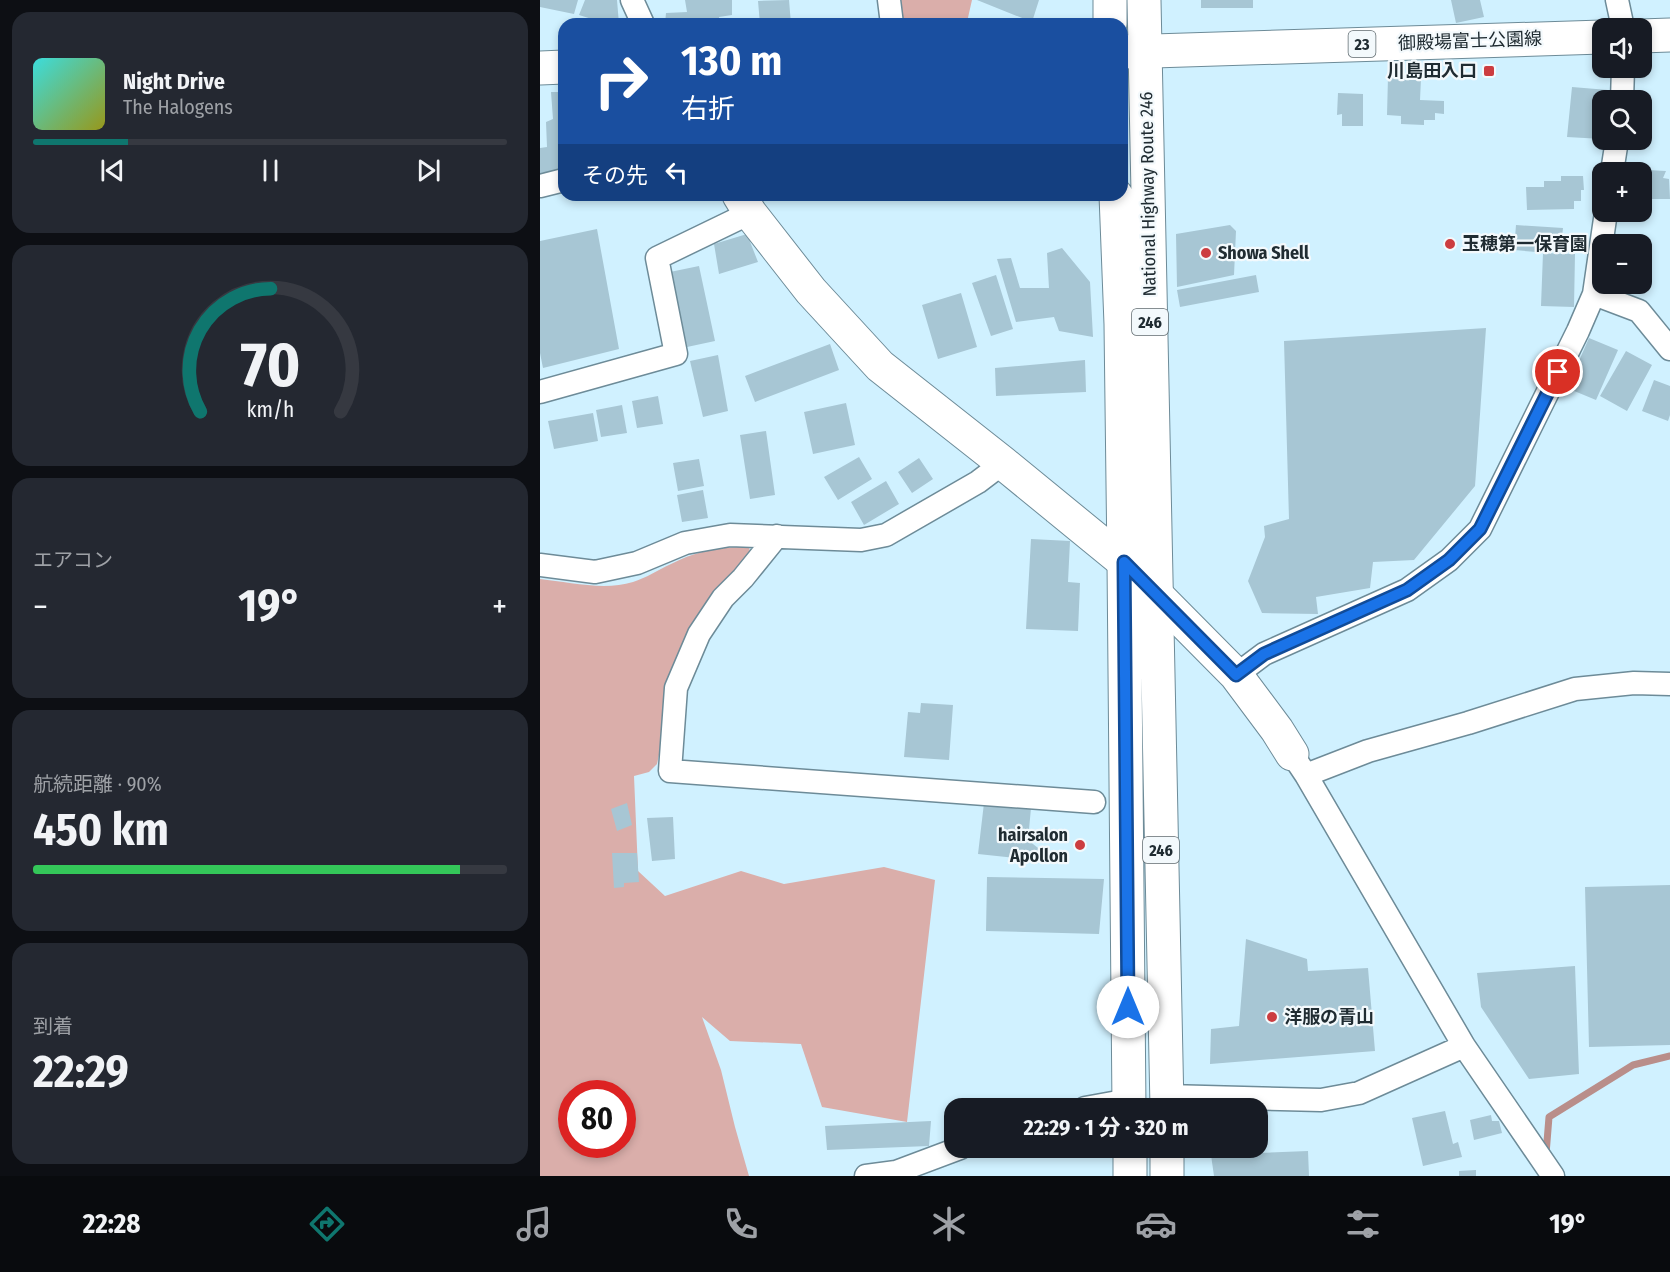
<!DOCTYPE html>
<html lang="ja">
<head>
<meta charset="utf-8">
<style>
  :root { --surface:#171b24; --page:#242831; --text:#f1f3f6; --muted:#9ea1a6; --line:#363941; --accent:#0f766e }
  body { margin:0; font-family:"Fira Sans Condensed","Noto Sans JP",sans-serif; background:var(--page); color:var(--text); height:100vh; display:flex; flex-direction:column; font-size:22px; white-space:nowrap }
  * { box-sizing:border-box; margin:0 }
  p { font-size:20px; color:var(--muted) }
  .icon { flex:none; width:33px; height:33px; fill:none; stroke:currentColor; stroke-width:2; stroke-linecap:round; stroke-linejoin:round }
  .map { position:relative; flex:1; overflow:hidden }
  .panel { display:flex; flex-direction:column; gap:12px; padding:12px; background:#0d0f14; width:540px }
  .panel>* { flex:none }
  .hud { position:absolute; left:18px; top:18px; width:570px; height:183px; border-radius:18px; box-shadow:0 3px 9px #0003; background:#1a4fa0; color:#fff; overflow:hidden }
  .buttons { position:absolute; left:1052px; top:18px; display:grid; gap:12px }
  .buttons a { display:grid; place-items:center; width:60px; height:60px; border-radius:12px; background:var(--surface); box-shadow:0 3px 9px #0003; font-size:30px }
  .speed { position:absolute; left:18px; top:1080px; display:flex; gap:12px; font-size:30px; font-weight:700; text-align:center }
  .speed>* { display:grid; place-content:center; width:78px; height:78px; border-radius:50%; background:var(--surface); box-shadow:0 3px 9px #0003; line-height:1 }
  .speed .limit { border:9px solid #d22; background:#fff; color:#111 }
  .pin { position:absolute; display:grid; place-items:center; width:51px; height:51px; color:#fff; margin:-26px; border:3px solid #fff; border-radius:50%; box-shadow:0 2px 6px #0007 }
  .me { position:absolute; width:66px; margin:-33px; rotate:0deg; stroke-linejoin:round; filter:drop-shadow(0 0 4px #0008) }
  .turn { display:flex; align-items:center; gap:21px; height:126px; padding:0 24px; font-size:27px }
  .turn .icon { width:78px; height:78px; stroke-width:2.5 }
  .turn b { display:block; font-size:42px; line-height:51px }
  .then { display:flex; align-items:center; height:57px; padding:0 24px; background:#0003; gap:12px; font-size:22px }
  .big { font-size:45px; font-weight:700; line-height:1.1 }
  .panel .card { flex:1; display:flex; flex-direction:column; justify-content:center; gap:9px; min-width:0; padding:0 21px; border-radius:18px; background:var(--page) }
  .panel .dial { align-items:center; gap:0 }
  .dial svg { height:156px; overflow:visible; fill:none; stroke:var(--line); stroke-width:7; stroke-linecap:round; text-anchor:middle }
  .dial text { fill:var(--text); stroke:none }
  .song { display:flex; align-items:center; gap:18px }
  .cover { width:72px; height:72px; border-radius:9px; background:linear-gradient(135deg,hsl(180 70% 55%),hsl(60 70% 35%)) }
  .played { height:6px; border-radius:3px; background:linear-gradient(90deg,var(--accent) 20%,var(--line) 20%) }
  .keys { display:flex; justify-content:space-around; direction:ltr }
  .heat { display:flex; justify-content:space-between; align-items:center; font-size:33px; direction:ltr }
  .charge { height:9px; border-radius:4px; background:linear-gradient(90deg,#34c759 90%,var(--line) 0) }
  .trip { position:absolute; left:404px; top:1098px; width:324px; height:60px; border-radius:18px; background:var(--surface); box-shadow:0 3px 9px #0003; font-weight:700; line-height:60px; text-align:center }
  .dock { display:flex; height:96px; justify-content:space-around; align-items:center; background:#090b0e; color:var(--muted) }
  .dock .icon { width:42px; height:42px }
  .dock .selected { color:var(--accent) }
  .dock b { font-size:27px; color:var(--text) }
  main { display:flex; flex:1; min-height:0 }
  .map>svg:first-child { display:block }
  .green { fill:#daaeaa; fill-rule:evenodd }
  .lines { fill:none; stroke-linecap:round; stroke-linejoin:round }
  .stream { stroke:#b98e8a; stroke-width:7 }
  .building { fill:#a7c6d4 }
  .street-casing { stroke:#6d8b98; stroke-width:25 }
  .secondary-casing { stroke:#6d8b98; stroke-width:35 }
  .primary-casing { stroke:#6d8b98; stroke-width:35 }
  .highway-casing { stroke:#6d8b98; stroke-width:35 }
  .street { stroke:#fff; stroke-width:22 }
  .secondary { stroke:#fff; stroke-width:33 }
  .primary { stroke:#fff; stroke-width:33 }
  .highway { stroke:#fff; stroke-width:33 }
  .route-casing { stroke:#114b97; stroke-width:15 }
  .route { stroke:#1a73e8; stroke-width:10 }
  .poi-dot { fill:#cc3d40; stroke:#f3f9fc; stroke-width:2 }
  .labels { text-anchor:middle; stroke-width:4.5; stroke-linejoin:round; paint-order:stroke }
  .shield { fill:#f3f9fc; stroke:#5f6a6f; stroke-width:1.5 }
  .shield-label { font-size:16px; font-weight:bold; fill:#202c32 }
  .street-label { font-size:18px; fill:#202c32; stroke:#f3f9fc }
  .poi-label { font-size:18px; font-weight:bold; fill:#202c32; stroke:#f3f9fc; text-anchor:start }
</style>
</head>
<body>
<main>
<section class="panel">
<div class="card">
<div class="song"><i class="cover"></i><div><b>Night Drive</b><p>The Halogens</p></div></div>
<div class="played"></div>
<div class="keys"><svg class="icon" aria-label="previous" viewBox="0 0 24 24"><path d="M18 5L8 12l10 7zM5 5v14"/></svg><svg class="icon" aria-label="pause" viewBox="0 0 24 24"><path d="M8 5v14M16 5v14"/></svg><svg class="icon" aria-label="next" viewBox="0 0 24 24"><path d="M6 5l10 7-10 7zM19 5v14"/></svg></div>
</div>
<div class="card dial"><svg viewBox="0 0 100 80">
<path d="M14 69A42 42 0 1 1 86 69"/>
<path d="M14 69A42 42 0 0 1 50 6" stroke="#0f766e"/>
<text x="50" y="56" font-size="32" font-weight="700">70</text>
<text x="50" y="72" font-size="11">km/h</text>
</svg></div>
<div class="card"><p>エアコン</p>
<div class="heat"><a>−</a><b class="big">19°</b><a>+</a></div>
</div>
<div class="card"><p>航続距離 · 90%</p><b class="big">450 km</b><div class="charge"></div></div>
<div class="card"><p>到着</p><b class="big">22:29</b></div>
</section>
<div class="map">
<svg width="1130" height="1176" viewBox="0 0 1130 1176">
  <rect width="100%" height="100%" fill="#d0f1ff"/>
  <path class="green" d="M356 0H432L427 22 409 24H383L358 16Z
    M198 547H209L211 556 179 591 122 741 117 764 109 772 94 776 98 871 125 896 201 871 244 884 344 867 395 880 367 1122 282 1107 261 1044 190 1041 162 1017 181 1070 195 1127 209 1176H0V579C29 582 64 591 93 582 106 578 118 570 131 564 152 553 174 548 198 547ZM32 1094H82V1144H32Z"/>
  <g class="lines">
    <path class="stream" d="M1006 1154 1009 1117 1093 1065 1130 1056"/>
  </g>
  <path class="building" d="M0 0H38L34 14 0 7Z
    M45 0H77L79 24H68L39 15Z
    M145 0H192V15L179 17V24H125L126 13 147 12Z
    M249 0 251 24H220L218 1Z
    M437 0H499L492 22Z
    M661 0H713V8H661Z
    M911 0H940L944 17 916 23Z
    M848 77 881 78 880 100 904 101V114L895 113V120H884V125L861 124V116L847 115Z
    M1032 87 1068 90V100H1062V139L1027 137Z
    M11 92H24V169L0 173V148L7 147 6 122 13 119Z
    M798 93 823 94V126H802V114L797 115Z
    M1107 170 1126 171 1123 178 1129 179 1130 199H1106Z
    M1021 176H1043L1044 190H1041V201H1034V209L987 210 986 187H1004V181H1021Z
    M474 195H495V201L475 199Z
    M690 225 696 231 694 275 637 287 636 234Z
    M976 225 1023 228 1021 246 997 244 996 252 974 250Z
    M57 229 79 349 3 368 0 353V241Z
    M207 234 218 262 179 274 174 244Z
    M522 248 550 282 553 337 519 331 514 317 476 322 457 259 471 258 480 288H509L507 253Z
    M1003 253 1035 254 1034 307 1001 306Z
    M159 266 175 341 147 347 130 272Z
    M456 275 473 329 451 336 432 283Z
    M716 275 719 292 640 307 637 290Z
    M421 293 437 347 398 359 382 305Z
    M946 328 935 486 874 560 833 562 830 588 776 597 778 614 722 613 708 581 725 537 724 526 749 519 744 341Z
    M1049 338 1078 350 1056 400 1027 388Z
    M290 344 299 370 215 402 205 376Z
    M1086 351 1112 365 1087 411 1060 396Z
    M178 355 188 411 163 417 150 361Z
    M545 360 546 392 456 396 455 368Z
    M1114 380 1130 386V415L1128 421 1102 411Z
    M118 396 123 424 97 428 92 401Z
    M306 403 315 445 273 454 264 412Z
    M82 405 87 433 61 437 56 410Z
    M53 413 58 441 14 449 8 421Z
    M226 431 235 495 210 499 200 435Z
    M319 457 332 479 298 500 284 477Z
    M379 458 393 479 372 493 358 472Z
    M159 459 164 486 138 491 133 463Z
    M346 481 359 504 324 525 311 502Z
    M163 490 168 518 142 522 137 495Z
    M491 539 530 541 528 582 540 583 538 631 486 629Z
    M381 703 413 705 409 760 364 757 368 712 380 713Z
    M87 803 92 825 77 831 71 809Z
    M444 803 491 808 488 840 498 848 496 860 438 854Z
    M133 817 135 859 112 861 107 818Z
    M72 853H97L99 882 84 883V887L74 888Z
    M447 877 564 879 559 934 446 931Z
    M1130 885V1045L1049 1047 1045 887Z
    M706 939 767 959 768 971 828 968 835 1051 670 1064 671 1029 699 1026Z
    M1035 966 1039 1074 989 1079 941 1007 937 973Z
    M905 1111 913 1144 918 1142 922 1157 883 1166 872 1118Z
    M951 1115 952 1121H959L962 1133 934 1140 930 1120Z
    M391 1121 389 1146 287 1150 285 1126Z
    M768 1151 769 1176H674L671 1155Z
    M936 1170V1176H919V1171Z"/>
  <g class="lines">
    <defs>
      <path id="street" d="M92 0 103 24
        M349 0 352 24
        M1077 0 1083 28
        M1082 100 1083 68
        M1072 172 1077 140
        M0 186 24 180
        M1054 294 1099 311 1130 349
        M0 392 136 354 117 258 210 213
        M237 536 203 578 183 598 159 634 136 688 130 771 554 802
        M0 565 55 572 97 563 145 543 190 535 321 540 346 535 438 482 463 463
        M696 675 724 654 867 590 909 560 940 529 1038 331 1054 294 1066 212
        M752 754 766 775 924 1046 1013 1176
        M766 775 828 751 928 723 1035 689 1094 683 1130 684
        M627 1096 781 1100 819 1093 924 1046
        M545 1108 589 1100
        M326 1176 356 1172 420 1148"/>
      <path id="secondary" d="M0 68 24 67
        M199 195 210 213 271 291 340 366 463 463 584 562 696 675 737 730 752 754"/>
      <path id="primary" d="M1101 36 1130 35
        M582 52 1062 37"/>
      <path id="highway" d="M570 0V24
        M604 0 627 1108
        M576 195 581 324 584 562 589 1108
        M590 1148V1176
        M627 1148V1176"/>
    </defs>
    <use href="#street" class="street-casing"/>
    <use href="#secondary" class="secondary-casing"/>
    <use href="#primary" class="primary-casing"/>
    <use href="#highway" class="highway-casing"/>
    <use href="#street" class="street"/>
    <use href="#secondary" class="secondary"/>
    <use href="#primary" class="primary"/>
    <use href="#highway" class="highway"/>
  </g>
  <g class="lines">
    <defs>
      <path id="route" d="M588 1007 584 562 696 675 724 654 867 590 909 560 940 529 1018 372"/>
    </defs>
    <use href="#route" class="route-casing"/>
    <use href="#route" class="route"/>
  </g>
  <g class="poi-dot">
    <rect x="943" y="65" width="12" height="12" rx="3"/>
    <circle cx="910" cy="244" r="6"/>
    <circle cx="666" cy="253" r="6"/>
    <circle cx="540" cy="845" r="6"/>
    <circle cx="732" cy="1017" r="6"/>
  </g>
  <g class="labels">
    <g class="shield">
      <rect x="808.5" y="31" width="27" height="26" rx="4.5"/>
      <rect x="592" y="309" width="36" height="26" rx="4.5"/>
      <rect x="603" y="837" width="36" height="26" rx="4.5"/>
    </g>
    <g class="shield-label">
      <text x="822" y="50">23</text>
      <text x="610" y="328">246</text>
      <text x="621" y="856">246</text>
    </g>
    <g class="street-label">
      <text transform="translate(930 41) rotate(-2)" y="6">御殿場富士公園線</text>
      <text transform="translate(608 194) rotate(-91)" y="6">National Highway Route 246</text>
    </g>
    <g class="poi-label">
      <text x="937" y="77" text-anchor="end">川島田入口</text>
      <text x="922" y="250">玉穂第一保育園</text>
      <text x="678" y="259">Showa Shell</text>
      <text x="528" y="841" text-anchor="end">hairsalon<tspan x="528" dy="21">Apollon</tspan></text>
      <text x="744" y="1023">洋服の青山</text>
    </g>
  </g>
</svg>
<div class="buttons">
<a><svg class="icon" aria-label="sound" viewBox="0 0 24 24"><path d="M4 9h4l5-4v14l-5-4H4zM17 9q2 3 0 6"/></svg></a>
<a><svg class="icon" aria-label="search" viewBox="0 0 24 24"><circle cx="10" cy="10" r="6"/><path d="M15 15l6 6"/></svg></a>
<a>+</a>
<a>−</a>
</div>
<div class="speed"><div class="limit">80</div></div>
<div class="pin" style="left:1018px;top:372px;background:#d93025"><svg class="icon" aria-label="arrive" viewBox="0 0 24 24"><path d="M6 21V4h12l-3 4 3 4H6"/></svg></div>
<svg class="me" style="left:588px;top:1007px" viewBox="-20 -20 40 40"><circle r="19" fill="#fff"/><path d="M0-13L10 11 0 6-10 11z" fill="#1a73e8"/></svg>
<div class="trip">22:29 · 1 分 · 320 m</div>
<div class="hud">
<div class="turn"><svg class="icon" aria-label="right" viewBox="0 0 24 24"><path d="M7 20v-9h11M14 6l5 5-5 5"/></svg><div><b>130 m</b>右折</div></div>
<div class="then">その先<svg class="icon" aria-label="left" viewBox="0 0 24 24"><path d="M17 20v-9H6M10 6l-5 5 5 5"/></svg></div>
</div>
</div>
</main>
<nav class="dock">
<b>22:28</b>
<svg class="icon selected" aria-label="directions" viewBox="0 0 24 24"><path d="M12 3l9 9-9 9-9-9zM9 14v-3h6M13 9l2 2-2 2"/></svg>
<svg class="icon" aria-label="music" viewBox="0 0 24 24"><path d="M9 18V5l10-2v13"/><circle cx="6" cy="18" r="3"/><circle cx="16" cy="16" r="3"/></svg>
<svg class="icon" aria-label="phone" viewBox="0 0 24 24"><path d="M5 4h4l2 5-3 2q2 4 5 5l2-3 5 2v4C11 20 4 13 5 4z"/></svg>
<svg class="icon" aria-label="climate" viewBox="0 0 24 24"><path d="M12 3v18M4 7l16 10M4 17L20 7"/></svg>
<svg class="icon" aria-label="car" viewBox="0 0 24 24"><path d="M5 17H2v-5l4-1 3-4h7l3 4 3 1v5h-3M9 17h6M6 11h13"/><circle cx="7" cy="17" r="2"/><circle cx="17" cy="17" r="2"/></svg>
<svg class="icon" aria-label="filters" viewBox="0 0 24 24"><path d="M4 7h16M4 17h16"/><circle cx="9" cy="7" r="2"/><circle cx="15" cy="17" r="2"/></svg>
<b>19°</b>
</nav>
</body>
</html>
